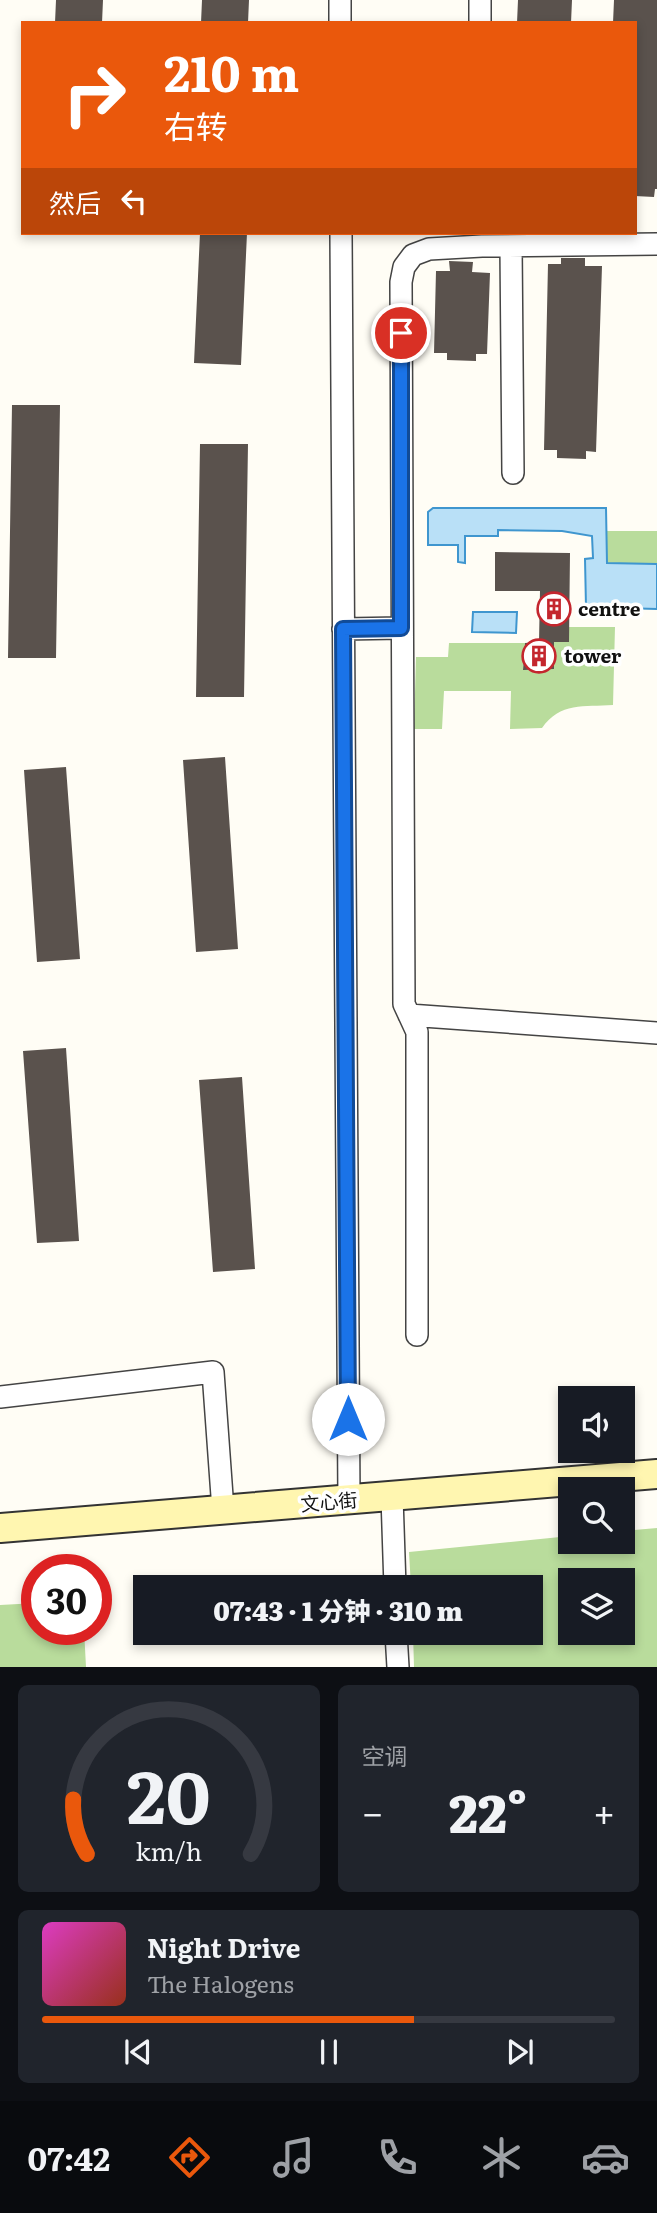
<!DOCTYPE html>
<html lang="zh">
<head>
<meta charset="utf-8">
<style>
  :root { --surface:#171b24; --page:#20242c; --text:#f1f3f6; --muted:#9ea1a6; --line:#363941; --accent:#ea580c }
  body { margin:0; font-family:Literata,"Noto Sans SC",serif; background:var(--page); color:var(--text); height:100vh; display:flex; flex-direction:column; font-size:26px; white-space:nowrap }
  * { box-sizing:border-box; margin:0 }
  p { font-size:23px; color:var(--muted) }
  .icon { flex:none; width:38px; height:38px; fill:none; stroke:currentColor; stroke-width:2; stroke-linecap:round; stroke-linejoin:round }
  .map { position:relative; height:1667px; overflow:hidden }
  .side { display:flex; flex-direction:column; gap:18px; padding:18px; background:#0d0f14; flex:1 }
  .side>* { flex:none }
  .banner { position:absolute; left:21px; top:21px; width:616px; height:214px; border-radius:0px; box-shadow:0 4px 10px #0003; background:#ea580c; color:#fff; overflow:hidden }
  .controls { position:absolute; left:558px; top:1386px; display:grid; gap:14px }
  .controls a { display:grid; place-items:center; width:77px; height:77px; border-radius:0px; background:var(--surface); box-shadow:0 4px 10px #0003; font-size:35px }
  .speed { position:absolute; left:21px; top:1554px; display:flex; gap:14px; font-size:35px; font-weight:700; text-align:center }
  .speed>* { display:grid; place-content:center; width:91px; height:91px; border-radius:50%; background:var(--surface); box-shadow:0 4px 10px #0003; line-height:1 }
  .speed .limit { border:10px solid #d22; background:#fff; color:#111 }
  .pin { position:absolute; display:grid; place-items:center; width:60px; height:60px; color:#fff; margin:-30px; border:4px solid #fff; border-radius:50%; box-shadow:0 2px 7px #0007 }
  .me { position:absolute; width:77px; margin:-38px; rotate:0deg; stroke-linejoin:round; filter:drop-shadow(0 0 5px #0008) }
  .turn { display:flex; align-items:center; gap:24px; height:147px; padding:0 28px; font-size:32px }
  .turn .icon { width:91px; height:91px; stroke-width:2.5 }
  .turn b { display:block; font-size:49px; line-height:60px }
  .then { display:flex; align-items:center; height:66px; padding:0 28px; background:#0003; gap:14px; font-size:26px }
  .big { font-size:52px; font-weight:800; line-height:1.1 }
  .side .tile { flex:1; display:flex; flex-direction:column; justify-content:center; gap:10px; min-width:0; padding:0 24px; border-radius:10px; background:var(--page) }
  .side .dial { align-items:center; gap:0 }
  .dial svg { height:182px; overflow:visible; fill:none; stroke:var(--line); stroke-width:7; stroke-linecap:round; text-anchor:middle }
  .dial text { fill:var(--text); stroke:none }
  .song { display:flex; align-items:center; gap:21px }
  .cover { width:84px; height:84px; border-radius:10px; background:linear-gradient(135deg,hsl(310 70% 55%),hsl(10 70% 35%)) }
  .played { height:7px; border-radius:4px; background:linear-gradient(90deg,var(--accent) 65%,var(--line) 65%) }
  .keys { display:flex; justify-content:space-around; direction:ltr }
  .heat { display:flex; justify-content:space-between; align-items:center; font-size:38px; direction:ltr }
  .side .tiles { flex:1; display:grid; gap:18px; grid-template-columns:1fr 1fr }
  .tile:last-child { grid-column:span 2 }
  .trip { position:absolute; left:133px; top:1575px; width:410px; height:70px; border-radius:0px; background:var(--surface); box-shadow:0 4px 10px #0003; font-weight:800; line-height:70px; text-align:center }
  .dock { display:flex; height:112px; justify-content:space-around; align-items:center; background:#090b0e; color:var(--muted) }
  .dock .icon { width:49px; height:49px }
  .dock .active { color:var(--accent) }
  .dock b { font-size:32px; color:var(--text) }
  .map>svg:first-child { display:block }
  .forest { fill:#b9dc9c; fill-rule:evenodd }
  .water { fill:#b9e0f7; stroke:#3f96cf; stroke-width:2 }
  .building { fill:#5a524d }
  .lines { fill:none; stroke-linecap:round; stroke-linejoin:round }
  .street-casing { stroke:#444; stroke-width:24 }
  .secondary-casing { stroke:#333; stroke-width:32 }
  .street { stroke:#fff; stroke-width:21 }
  .secondary { stroke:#fff6b0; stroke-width:28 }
  .route-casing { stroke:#114b97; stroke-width:18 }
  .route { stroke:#1a73e8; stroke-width:12 }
  .labels { text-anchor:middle; stroke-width:7; stroke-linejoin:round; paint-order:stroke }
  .poi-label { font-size:19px; font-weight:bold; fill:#111; stroke:#fff; text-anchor:start }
  .street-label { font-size:19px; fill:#111; stroke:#fff }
</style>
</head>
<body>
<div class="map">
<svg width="657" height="1667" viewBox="0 0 657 1667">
  <rect width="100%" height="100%" fill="#fffdf5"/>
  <path class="forest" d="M606 531H657V564H607Z
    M569 627H615L613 705C584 707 560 702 542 728L510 729 511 691H444L442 729H414L416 657H448L449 643H525L523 669 554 668V642H568Z
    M657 1528V1667H414L413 1633H530V1587H411L409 1552 570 1536V1542H623V1531ZM570 1580H623V1633H570Z
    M37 1603V1629H84L86 1667H0V1605Z"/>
  <path class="water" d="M433 508H606L607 563 657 564V609L586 607 585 559 593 558 592 536 562 531 498 530V536H465V563L458 562V545H428V512Z
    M473 612H517L516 633 472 632Z"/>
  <path class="building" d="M56 0H103L102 23H55Z
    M202 0H249L248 23H201Z
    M518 0H572L571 23H517Z
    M614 0H657V189H655L654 197 635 196V23H613Z
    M200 233H247L241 365 194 363Z
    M561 258H585V266H602L596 452 586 451V459L557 458V450H544L548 264H561Z
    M449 261 473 262 472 272 490 273 487 354H476V361L447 360V353H434L436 271H450Z
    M12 405H60L56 658H8Z
    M200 444H248L244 697H196Z
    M495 552 570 553 569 642H554V669L523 670 525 643 539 642 540 591H495Z
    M225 757 238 949 196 952 183 760Z
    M66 767 80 959 37 962 24 770Z
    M66 1048 79 1241 37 1243 23 1051Z
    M242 1077 255 1269 213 1272 199 1080Z"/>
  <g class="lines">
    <defs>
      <path id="street" d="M340 0V23
        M480 0V23
        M341 233 349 1501
        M511 246 513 473
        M343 629 401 628
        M409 1015 657 1033
        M417 1335V1032L404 1004 401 282 404 267 413 255 429 249 482 246 657 244
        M0 1397 213 1372 223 1510
        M392 1497 395 1587
        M396 1633 398 1667"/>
      <path id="secondary" d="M0 1528 657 1474"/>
    </defs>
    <use href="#street" class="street-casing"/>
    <use href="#secondary" class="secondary-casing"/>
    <use href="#street" class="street"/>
    <use href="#secondary" class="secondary"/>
  </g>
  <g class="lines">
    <defs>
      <path id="route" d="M348 1419 343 629 401 628V333"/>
    </defs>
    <use href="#route" class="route-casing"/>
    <use href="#route" class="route"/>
  </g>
  <defs>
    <symbol id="building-ring" viewBox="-11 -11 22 22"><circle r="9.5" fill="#fff" stroke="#c4262e" stroke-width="1.5"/><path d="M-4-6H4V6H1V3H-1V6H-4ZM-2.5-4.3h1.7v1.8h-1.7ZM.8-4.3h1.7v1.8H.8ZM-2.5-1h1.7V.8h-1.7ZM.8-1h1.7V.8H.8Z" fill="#c4262e"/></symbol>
  </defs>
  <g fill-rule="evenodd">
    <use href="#building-ring" x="535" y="590" width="38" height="38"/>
    <use href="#building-ring" x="520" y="637" width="38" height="38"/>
  </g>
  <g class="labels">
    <g class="poi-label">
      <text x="578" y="616">centre</text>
      <text x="564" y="663">tower</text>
    </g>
    <g class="street-label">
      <text transform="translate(329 1502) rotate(-5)" y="7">文心街</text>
    </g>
  </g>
</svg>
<div class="controls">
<a><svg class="icon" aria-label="sound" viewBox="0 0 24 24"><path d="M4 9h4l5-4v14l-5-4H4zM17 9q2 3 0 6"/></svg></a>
<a><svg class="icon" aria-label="search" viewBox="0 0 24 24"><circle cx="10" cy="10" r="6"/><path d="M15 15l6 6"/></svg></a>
<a><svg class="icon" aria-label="layers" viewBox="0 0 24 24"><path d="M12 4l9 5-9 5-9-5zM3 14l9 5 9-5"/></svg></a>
</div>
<div class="speed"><div class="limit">30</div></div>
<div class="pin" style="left:401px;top:333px;background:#d93025"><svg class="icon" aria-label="arrive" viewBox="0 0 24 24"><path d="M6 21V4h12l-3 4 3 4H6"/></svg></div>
<svg class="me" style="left:348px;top:1419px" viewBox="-20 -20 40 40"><circle r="19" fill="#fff"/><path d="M0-13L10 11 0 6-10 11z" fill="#1a73e8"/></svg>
<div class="trip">07:43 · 1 分钟 · 310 m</div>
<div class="banner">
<div class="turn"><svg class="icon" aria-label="right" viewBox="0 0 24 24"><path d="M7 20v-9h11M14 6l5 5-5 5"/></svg><div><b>210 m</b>右转</div></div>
<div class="then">然后<svg class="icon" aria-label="left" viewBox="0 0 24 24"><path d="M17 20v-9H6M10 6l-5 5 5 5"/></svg></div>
</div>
</div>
<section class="side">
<div class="tiles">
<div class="tile dial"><svg viewBox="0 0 100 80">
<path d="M14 69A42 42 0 1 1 86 69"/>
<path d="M14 69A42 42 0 0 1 8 45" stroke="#ea580c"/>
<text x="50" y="56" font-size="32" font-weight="700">20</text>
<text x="50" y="72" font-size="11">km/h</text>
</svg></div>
<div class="tile"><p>空调</p>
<div class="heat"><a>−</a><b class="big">22°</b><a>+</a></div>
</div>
<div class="tile">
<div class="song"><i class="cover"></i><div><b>Night Drive</b><p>The Halogens</p></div></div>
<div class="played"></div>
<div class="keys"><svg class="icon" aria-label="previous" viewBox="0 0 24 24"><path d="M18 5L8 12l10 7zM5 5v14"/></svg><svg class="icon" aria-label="pause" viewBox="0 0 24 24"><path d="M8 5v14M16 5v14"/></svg><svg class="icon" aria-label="next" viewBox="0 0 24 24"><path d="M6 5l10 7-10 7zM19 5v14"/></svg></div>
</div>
</div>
</section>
<nav class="dock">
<b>07:42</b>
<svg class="icon active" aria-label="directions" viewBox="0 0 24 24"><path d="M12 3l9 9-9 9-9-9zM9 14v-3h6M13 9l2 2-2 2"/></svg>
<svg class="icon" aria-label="music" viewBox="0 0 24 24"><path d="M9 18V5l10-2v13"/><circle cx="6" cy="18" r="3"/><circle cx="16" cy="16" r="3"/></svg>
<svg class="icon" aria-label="phone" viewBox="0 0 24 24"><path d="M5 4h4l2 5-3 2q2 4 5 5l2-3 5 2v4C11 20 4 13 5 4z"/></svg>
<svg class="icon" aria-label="climate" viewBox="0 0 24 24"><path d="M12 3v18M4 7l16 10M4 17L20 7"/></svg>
<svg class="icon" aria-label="car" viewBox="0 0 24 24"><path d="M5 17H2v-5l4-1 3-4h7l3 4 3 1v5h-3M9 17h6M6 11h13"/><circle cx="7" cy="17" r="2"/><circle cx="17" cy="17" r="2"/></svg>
</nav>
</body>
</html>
